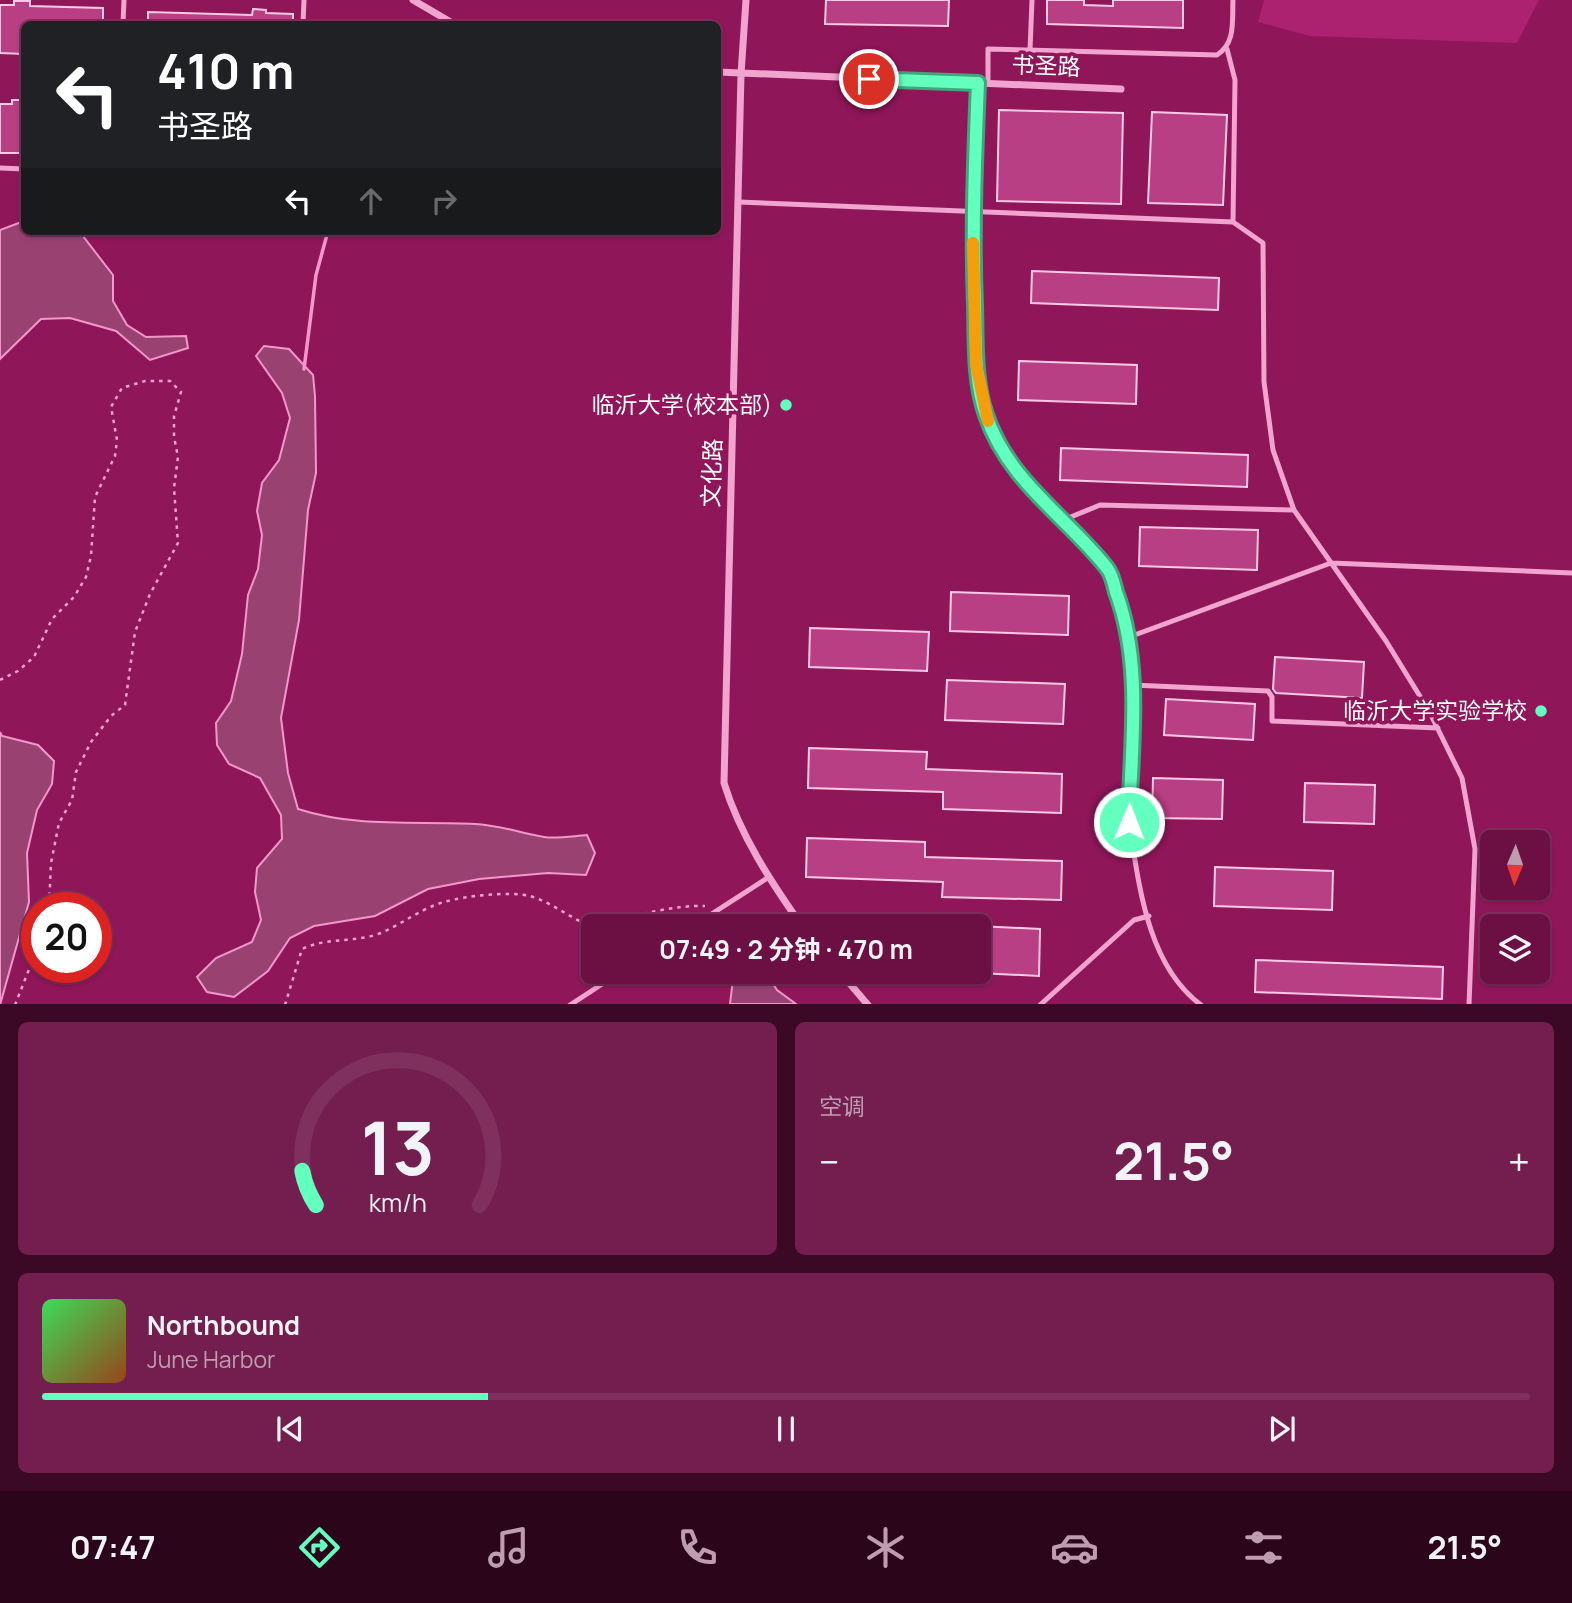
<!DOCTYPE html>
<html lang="zh">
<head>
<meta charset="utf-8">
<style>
  :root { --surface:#6c1044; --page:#741e4f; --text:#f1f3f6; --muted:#be9db2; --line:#7f305d; --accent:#63ffbf }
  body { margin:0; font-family:Manrope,"Noto Sans SC",sans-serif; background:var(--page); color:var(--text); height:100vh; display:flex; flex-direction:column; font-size:26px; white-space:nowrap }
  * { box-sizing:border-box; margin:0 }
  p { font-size:23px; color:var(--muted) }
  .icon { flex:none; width:38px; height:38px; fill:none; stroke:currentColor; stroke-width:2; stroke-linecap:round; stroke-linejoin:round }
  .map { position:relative; height:1004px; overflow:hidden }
  .details { display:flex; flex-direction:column; gap:18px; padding:18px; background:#3b0925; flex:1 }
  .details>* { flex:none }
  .guide { position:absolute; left:21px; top:21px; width:700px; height:214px; border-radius:10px; box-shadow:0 2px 5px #0004,0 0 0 2px var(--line); background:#202124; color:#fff; overflow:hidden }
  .needle { width:46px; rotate:182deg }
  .fabs { position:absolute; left:1480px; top:830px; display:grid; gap:14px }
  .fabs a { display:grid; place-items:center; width:70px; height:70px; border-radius:10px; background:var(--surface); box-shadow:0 2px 5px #0004,0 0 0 2px var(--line); font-size:35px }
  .speed { position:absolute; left:21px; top:892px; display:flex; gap:14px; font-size:35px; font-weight:700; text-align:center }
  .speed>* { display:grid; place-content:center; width:91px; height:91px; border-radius:50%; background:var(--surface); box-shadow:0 2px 5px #0004,0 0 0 2px var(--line); line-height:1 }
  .speed .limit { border:10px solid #d22; background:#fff; color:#111 }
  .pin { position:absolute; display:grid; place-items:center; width:60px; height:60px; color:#fff; margin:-30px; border:4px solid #fff; border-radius:50%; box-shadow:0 2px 7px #0007 }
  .me { position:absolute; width:77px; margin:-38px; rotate:1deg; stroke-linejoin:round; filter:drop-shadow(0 0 5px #0008) }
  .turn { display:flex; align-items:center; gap:24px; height:147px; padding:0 21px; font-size:32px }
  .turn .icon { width:91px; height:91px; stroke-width:2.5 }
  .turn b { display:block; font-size:49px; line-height:60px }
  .lanes { display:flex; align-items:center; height:66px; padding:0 21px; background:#0003; justify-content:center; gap:35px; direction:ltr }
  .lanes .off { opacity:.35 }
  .big { font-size:52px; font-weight:700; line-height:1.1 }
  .details .card { flex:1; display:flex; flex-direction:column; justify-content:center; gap:10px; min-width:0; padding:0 24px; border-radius:10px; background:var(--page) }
  .details .dial { align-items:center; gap:0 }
  .dial svg { height:182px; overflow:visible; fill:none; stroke:var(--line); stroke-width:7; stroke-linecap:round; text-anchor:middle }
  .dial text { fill:var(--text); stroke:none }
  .song { display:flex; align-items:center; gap:21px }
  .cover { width:84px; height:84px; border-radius:10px; background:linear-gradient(135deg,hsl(130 70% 55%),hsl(20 70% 35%)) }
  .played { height:7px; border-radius:4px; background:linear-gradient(90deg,var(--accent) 30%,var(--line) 30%) }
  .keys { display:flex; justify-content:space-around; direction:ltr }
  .heat { display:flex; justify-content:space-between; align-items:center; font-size:38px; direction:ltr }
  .details .tiles { flex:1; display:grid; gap:18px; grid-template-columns:1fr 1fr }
  .card:last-child { grid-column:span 2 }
  .trip { position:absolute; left:581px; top:914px; width:410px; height:70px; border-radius:10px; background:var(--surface); box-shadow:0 2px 5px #0004,0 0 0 2px var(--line); font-weight:700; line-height:70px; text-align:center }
  .tabs { display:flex; height:112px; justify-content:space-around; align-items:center; background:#2b061b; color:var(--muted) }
  .tabs .icon { width:49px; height:49px }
  .tabs .on { color:var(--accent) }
  .tabs b { font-size:32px; color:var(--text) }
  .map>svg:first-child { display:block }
  .green { fill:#ac2270 }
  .water { fill:#994272; stroke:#f396cc; stroke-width:2 }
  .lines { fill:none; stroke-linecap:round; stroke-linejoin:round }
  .stream { stroke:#f396cc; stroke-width:3.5 }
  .building { fill:#b93f84; stroke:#fbcae6; stroke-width:2 }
  .path { stroke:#f0a4cf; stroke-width:2.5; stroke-dasharray:3.5 5; stroke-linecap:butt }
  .service { stroke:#f0a4cf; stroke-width:5 }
  .minor { stroke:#f0a4cf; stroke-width:7 }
  .route-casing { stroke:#40a67c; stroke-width:18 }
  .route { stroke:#63ffbf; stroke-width:12 }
  .slow { stroke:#f59e0b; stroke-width:12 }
  .poi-dot { fill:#63ffbf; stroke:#90165a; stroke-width:2.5 }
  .labels { text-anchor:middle; stroke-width:7; stroke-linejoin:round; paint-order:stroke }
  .street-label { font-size:23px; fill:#fff; stroke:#90165a }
  .poi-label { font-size:23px; fill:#fff; stroke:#90165a; text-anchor:end }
</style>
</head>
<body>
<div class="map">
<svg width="1572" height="1005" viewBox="0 0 1572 1005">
  <rect width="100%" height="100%" fill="#90165a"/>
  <path class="green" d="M1264 0H1539L1517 43 1310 36 1258 22Z"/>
  <path class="water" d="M24 221V231H79L113 275V301L127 325 146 337 186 336 188 348 150 360 116 331 70 318 41 319 0 359V230Z
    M264 346 289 349 313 375 315 396 316 473 308 510 299 620 281 718 288 773 298 809C357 828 414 821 475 824 499 825 520 833 544 837 557 839 573 836 587 835L595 853 586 875 548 873 479 879 428 889 375 916 314 926 290 938 268 971 234 997 207 992 197 977 216 958 252 942 261 920 255 892 257 868 282 839 281 815 260 778 229 764 217 745 216 723 231 701 242 654 248 595 258 569 262 535 257 511 262 483 279 460 290 418 282 393 256 356Z
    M0 732 2 736 38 745 54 761 52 784 37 810 27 853 29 902 0 1005Z
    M734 971H765L777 990 796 1004H730Z"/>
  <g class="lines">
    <path class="stream" d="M304 369 316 275 328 231"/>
  </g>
  <path class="building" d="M826 0H949L948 26 825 24Z
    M1047 0H1084V5L1113 6V0H1183V28L1047 24Z
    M14 1H30V6L103 8V24H24V54L0 53V5H14Z
    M253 9 266 10V13L293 14V24H148V12L252 15Z
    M12 100H24V153H0V104H12Z
    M999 110 1123 113 1121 204 997 201Z
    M1152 112 1227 115 1223 205 1148 203Z
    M1032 271 1219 278 1218 310 1031 303Z
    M1019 361 1137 365 1136 404 1018 400Z
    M1061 448 1248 455 1247 487 1060 480Z
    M1140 527 1258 530 1257 570 1139 566Z
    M951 592 1069 596 1068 635 950 631Z
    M810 628 929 632 927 671 809 667Z
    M1275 657 1364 662 1362 698 1276 693 1273 689Z
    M947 680 1065 684 1063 724 945 720Z
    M1166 699 1255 704 1253 740 1164 735Z
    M809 748 927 752 926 769 1062 774 1061 813 943 809V792L808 788Z
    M1153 778 1223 780 1222 819 1152 818Z
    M1305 783 1375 785 1374 824 1304 822Z
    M807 838 925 842V857L1062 861 1061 900 942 897 943 882 806 877Z
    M1215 867 1333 871 1332 910 1214 906Z
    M978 926 1040 929 1039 976 978 973Z
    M1256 960 1443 967 1442 999 1255 992Z"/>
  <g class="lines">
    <path class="path" d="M0 680 18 671 34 657 52 619 74 597 86 577 91 556 95 497 115 456 117 440 111 407 122 388 145 381H170L181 392 174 416V437L178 457 174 488 178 543 150 594 135 632 125 705 111 716 91 742 76 772 72 800 59 823 51 863 49 908
      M612 926C634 913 680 905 705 906
      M15 1005 37 949
      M285 1005 302 949C327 937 355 943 381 933 402 924 422 908 444 902 464 896 510 891 530 896 553 903 571 919 593 927"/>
    <path class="service" d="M123 24 124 0
      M303 24 304 0
      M1227 49 1235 80 1233 222
      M1030 50 1032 0
      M978 83 972 212 976 364 986 415 1006 459 1031 489 1108 569 1127 622 1133 668 1129 822C1139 885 1147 965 1201 1005
      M988 83V49L1217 55C1236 43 1232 21 1233 0
      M0 168 24 169
      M739 202 1233 222 1263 243 1264 382 1273 450 1294 510 1386 641 1429 711 1462 778 1475 849 1469 1005
      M1061 521 1100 505 1294 510
      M1129 637 1331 563 1572 573
      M1132 685 1268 691 1272 697V721L1438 728
      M693 926 769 877
      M570 1005 622 971
      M1040 1005 1134 920 1149 916"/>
    <path class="minor" d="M413 0 454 24
      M746 0 741 74 724 783C740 835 771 882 802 926
      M718 72 1121 89
      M839 971 868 1005"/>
  </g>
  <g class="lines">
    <defs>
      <path id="route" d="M869 79 978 83C975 157 972 231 975 305 976 342 974 381 986 415 1008 481 1066 516 1107 568 1112 574 1114 584 1116 592 1143 665 1131 746 1129 822"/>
    </defs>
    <use href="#route" class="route-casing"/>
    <use href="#route" class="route"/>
    <path class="slow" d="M973 243 976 364 988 421"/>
  </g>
  <g class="poi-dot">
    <circle cx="786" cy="405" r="7"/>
    <circle cx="1541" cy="711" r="7"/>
  </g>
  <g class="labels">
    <g class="street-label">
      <text transform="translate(1046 66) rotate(2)" y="8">书圣路</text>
      <text transform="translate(712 473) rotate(-88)" y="8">文化路</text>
    </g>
    <g class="poi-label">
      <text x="772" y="413">临沂大学(校本部)</text>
      <text x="1527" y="719">临沂大学实验学校</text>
    </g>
  </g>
</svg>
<div class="fabs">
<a><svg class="needle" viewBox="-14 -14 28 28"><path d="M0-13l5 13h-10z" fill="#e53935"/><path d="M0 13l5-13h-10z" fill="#be9db2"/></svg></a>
<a><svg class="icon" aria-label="layers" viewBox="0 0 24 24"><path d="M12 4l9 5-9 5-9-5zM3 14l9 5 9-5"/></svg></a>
</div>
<div class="speed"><div class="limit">20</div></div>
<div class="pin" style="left:869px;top:79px;background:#d93025"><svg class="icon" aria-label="arrive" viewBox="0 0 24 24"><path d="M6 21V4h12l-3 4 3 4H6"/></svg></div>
<svg class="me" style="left:1129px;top:822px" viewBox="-20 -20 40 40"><circle r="17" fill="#63ffbf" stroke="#fff" stroke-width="3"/><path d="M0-11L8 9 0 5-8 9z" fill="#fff"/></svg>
<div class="trip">07:49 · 2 分钟 · 470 m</div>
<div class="guide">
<div class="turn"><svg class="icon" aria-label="left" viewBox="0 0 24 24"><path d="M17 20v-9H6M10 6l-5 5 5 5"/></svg><div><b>410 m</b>书圣路</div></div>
<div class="lanes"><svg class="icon" aria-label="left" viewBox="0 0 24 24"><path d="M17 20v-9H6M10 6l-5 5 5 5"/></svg><svg class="icon off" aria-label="ahead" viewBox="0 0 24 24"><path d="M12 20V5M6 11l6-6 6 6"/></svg><svg class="icon off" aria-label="right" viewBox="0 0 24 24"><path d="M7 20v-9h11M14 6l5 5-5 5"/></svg></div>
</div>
</div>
<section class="details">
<div class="tiles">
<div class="card dial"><svg viewBox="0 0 100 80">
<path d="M14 69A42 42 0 1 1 86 69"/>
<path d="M14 69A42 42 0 0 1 8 54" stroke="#63ffbf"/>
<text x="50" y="56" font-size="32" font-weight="700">13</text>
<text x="50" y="72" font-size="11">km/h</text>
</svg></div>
<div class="card"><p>空调</p>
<div class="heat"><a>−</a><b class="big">21.5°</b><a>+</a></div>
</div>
<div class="card">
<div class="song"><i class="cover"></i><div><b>Northbound</b><p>June Harbor</p></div></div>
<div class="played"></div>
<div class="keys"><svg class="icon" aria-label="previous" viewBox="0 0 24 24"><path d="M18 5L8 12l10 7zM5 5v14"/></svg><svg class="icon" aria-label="pause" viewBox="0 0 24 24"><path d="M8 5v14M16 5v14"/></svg><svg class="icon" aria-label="next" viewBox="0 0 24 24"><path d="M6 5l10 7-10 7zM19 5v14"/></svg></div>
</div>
</div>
</section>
<nav class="tabs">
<b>07:47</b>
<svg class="icon on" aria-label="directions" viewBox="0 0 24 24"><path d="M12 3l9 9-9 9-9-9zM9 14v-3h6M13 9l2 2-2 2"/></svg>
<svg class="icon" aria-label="music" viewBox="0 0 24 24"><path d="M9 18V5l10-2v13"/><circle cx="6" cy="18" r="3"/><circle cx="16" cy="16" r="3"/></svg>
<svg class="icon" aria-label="phone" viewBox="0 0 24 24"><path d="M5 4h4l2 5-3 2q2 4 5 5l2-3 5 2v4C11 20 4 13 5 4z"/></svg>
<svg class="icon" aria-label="climate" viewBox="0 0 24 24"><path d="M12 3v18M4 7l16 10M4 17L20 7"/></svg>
<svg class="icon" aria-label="car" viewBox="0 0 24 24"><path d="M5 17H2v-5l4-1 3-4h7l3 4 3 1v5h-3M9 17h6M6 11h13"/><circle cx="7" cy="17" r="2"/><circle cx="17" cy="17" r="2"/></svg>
<svg class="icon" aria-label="filters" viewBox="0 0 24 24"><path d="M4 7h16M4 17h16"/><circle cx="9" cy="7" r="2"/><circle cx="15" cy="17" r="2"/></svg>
<b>21.5°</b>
</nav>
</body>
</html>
